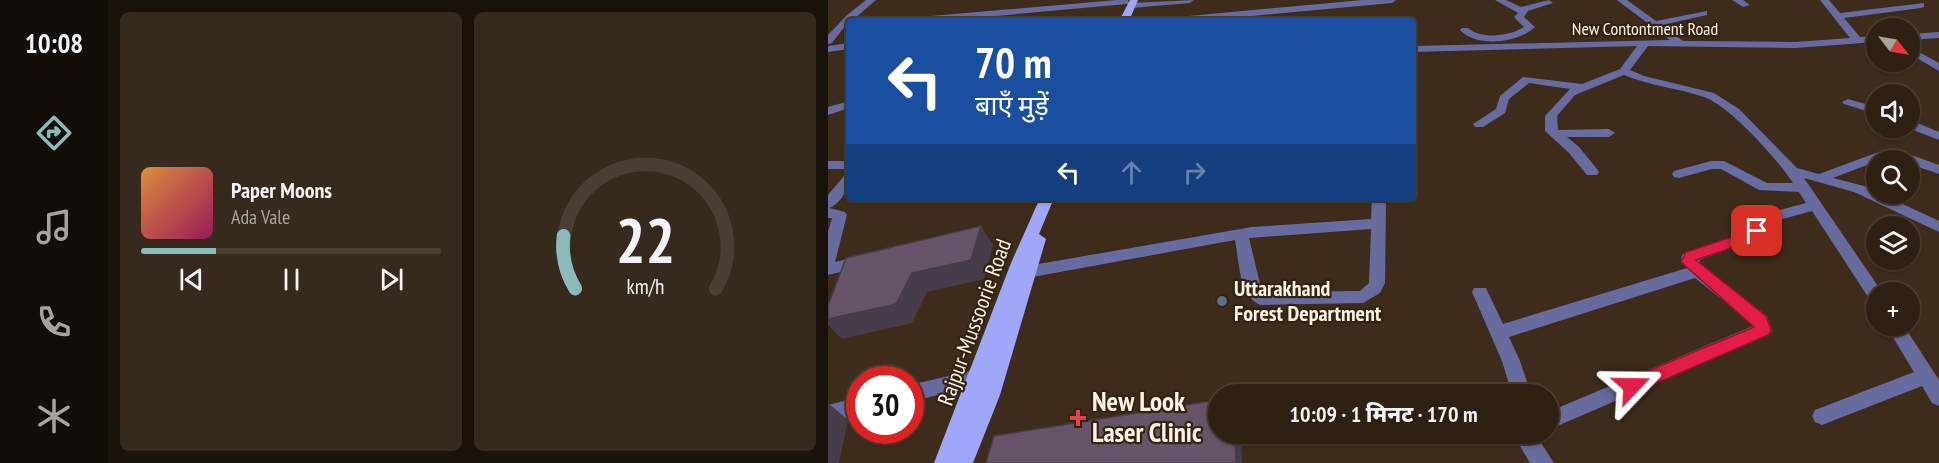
<!DOCTYPE html>
<html lang="hi">
<head>
<meta charset="utf-8">
<style>
  :root { --surface:#2e2114; --page:#36291d; --text:#f1f3f6; --muted:#a7a3a0; --line:#493e34; --accent:#8bbbb9 }
  body { margin:0; font-family:"PT Sans Narrow","Noto Sans Devanagari",sans-serif; background:var(--page); color:var(--text); height:100vh; display:flex; flex-direction:column; font-size:22px; white-space:nowrap }
  * { box-sizing:border-box; margin:0 }
  p { font-size:20px; color:var(--muted) }
  .icon { flex:none; width:33px; height:33px; fill:none; stroke:currentColor; stroke-width:2; stroke-linecap:round; stroke-linejoin:round }
  .map { position:relative; flex:1; overflow:hidden }
  .sheet { display:flex; flex-direction:column; gap:12px; padding:12px; background:#19120b; width:720px }
  .sheet>* { flex:none }
  .hud { position:absolute; left:18px; top:18px; width:570px; height:183px; border-radius:6px; box-shadow:0 2px 4px #0004,0 0 0 2px var(--line); background:#1a4fa0; color:#fff; overflow:hidden }
  .needle { width:39px; rotate:121deg }
  .buttons { position:absolute; left:1038px; top:18px; display:grid; gap:12px }
  .buttons a { display:grid; place-items:center; width:54px; height:54px; border-radius:50%; background:var(--surface); box-shadow:0 2px 4px #0004,0 0 0 2px var(--line); font-size:30px }
  .speed { position:absolute; left:18px; top:366px; display:flex; gap:12px; font-size:30px; font-weight:700; text-align:center }
  .speed>* { display:grid; place-content:center; width:78px; height:78px; border-radius:50%; background:var(--surface); box-shadow:0 2px 4px #0004,0 0 0 2px var(--line); line-height:1 }
  .speed .limit { border:9px solid #d22; background:#fff; color:#111 }
  .pin { position:absolute; display:grid; place-items:center; width:51px; height:51px; color:#fff; margin:-26px; border-radius:12px; box-shadow:0 3px 9px #0006 }
  .me { position:absolute; width:66px; margin:-33px; rotate:67deg; stroke-linejoin:round; filter:drop-shadow(0 0 4px #0008) }
  .turn { display:flex; align-items:center; gap:21px; height:126px; padding:0 30px; font-size:27px }
  .turn .icon { width:78px; height:78px; stroke-width:2.5 }
  .turn b { display:block; font-size:42px; line-height:51px }
  .lanes { display:flex; align-items:center; height:57px; padding:0 30px; background:#0003; justify-content:center; gap:30px; direction:ltr }
  .lanes .off { opacity:.35 }
  .sheet .tile { flex:1; display:flex; flex-direction:column; justify-content:center; gap:9px; min-width:0; padding:0 21px; border-radius:9px; background:var(--page) }
  .sheet .dial { align-items:center; gap:0 }
  .dial svg { height:156px; overflow:visible; fill:none; stroke:var(--line); stroke-width:7; stroke-linecap:round; text-anchor:middle }
  .dial text { fill:var(--text); stroke:none }
  .song { display:flex; align-items:center; gap:18px }
  .cover { width:72px; height:72px; border-radius:9px; background:linear-gradient(135deg,hsl(30 70% 55%),hsl(330 70% 35%)) }
  .played { height:6px; border-radius:3px; background:linear-gradient(90deg,var(--accent) 25%,var(--line) 25%) }
  .keys { display:flex; justify-content:space-around; direction:ltr }
  .sheet .tiles { flex:1; display:grid; gap:12px; grid-template-columns:repeat(2,1fr) }
  .trip { position:absolute; left:380px; top:384px; width:351px; height:60px; border-radius:30px; background:var(--surface); box-shadow:0 2px 4px #0004,0 0 0 2px var(--line); font-weight:800; line-height:60px; text-align:center }
  main { display:flex; flex:1; min-height:0 }
  .tab-bar { display:flex; flex-direction:column; width:108px; justify-content:space-around; align-items:center; background:#120d08; color:var(--muted) }
  .tab-bar .icon { width:42px; height:42px }
  .tab-bar .current { color:var(--accent) }
  .tab-bar b { font-size:27px; color:var(--text) }
  .map>svg:first-child { display:block }
  .lines { fill:none; stroke-linecap:round; stroke-linejoin:round }
  .minor { fill:#676b9d; fill-rule:evenodd }
  .major { fill:#a0a7f9; fill-rule:evenodd }
  .shaded-wall { fill:#473c4a }
  .building { fill:#665569; stroke:#473c4a; stroke-width:1.5 }
  .route { fill:#e11d48; stroke:#92132f; stroke-width:1.5 }
  .service-dot { fill:#5c6f8a; stroke:#332311; stroke-width:2 }
  .health-dot { fill:#e0444e; stroke:#332311; stroke-width:2 }
  .labels { text-anchor:middle; stroke-width:4.5; stroke-linejoin:round; paint-order:stroke }
  .far-street-label { font-size:18px; fill:#fdf2e7; stroke:#332311 }
  .poi-label { font-size:22px; font-weight:bold; fill:#fdf2e7; stroke:#332311; text-anchor:start }
  .street-label { font-size:22px; fill:#fdf2e7; stroke:#332311 }
  .near-poi-label { font-size:27px; font-weight:bold; fill:#fdf2e7; stroke:#332311; text-anchor:start }
</style>
</head>
<body>
<main>
<nav class="tab-bar">
<b>10:08</b>
<svg class="icon current" aria-label="directions" viewBox="0 0 24 24"><path d="M12 3l9 9-9 9-9-9zM9 14v-3h6M13 9l2 2-2 2"/></svg>
<svg class="icon" aria-label="music" viewBox="0 0 24 24"><path d="M9 18V5l10-2v13"/><circle cx="6" cy="18" r="3"/><circle cx="16" cy="16" r="3"/></svg>
<svg class="icon" aria-label="phone" viewBox="0 0 24 24"><path d="M5 4h4l2 5-3 2q2 4 5 5l2-3 5 2v4C11 20 4 13 5 4z"/></svg>
<svg class="icon" aria-label="climate" viewBox="0 0 24 24"><path d="M12 3v18M4 7l16 10M4 17L20 7"/></svg>
</nav>
<section class="sheet">
<div class="tiles">
<div class="tile">
<div class="song"><i class="cover"></i><div><b>Paper Moons</b><p>Ada Vale</p></div></div>
<div class="played"></div>
<div class="keys"><svg class="icon" aria-label="previous" viewBox="0 0 24 24"><path d="M18 5L8 12l10 7zM5 5v14"/></svg><svg class="icon" aria-label="pause" viewBox="0 0 24 24"><path d="M8 5v14M16 5v14"/></svg><svg class="icon" aria-label="next" viewBox="0 0 24 24"><path d="M6 5l10 7-10 7zM19 5v14"/></svg></div>
</div>
<div class="tile dial"><svg viewBox="0 0 100 80">
<path d="M14 69A42 42 0 1 1 86 69"/>
<path d="M14 69A42 42 0 0 1 8 42" stroke="#8bbbb9"/>
<text x="50" y="56" font-size="32" font-weight="700">22</text>
<text x="50" y="72" font-size="11">km/h</text>
</svg></div>
</div>
</section>
<div class="map">
<svg width="1111" height="463" viewBox="0 0 1111 463">
  <rect width="100%" height="100%" fill="#3d2c1b"/>
  <g class="lines">
    <path class="minor" d="M38 0H48L26 19 28 21H21L4 43 0 44V35L19 15Z
      M289 0H300L301 3 366 0 362 3 303 8 299 4 112 21H75L80 18Z
      M535 0H568L564 3 369 21H334L339 18Z
      M667 0H678L693 7 721 0 725 3 700 11 696 17 707 27C691 43 648 48 632 30L634 28H640C654 40 682 36 696 27L686 17 690 13Z
      M789 0H799L828 21 879 11V15L834 25 855 41 967 42 1022 38 992 0H1001L1012 13 1096 3V7L1093 8 1016 18 1032 37 1048 36V42L967 48 820 46 802 70 816 76 886 93 911 109 969 168 991 174 1056 150 1078 153 1111 165V174L1082 164V160L1057 158 1005 178 1036 186 1111 221V232L1026 192 976 178 1054 292H1048V302L1042 300 984 211 932 225 936 231 932 238 871 260 875 267 939 316 944 330 941 335 720 430V412L925 326V324L867 278 681 337 692 361 703 394H684L674 361 644 292 646 288H658L675 324 859 268 853 258 855 254 921 231 917 224 922 218 978 203 971 192 931 190 893 169H884L851 178 846 177 844 174 846 171 883 161H896L939 183H965C950 160 902 106 876 97 850 88 822 86 796 75L747 95 729 116 730 130 781 129 787 133 781 137H739L751 147 769 169 771 172 769 175H759L741 153 717 131V116L742 89 701 83 681 99 677 113 655 127H647L645 124 668 109 672 96 695 77 754 84 792 69 809 46 585 52V46L842 40Z
      M904 0H915L922 5 915 7Z
      M1111 32V38L1082 40V34Z
      M21 43V49L0 52V46Z
      M1082 47 1111 63V71L1082 54Z
      M1020 99 1048 107V114L1016 104 1014 102Z
      M21 101V108L0 115V107Z
      M1082 120 1111 132V140L1080 128Z
      M0 161H21V169H0Z
      M21 175C21 188 14 203 1 208L17 212 19 215 7 262 35 255 41 257 43 261 41 265 0 275V232L4 218H0V195L16 176Z
      M544 198H558L557 283 552 293 535 303 433 305C411 298 411 260 407 240L199 278 193 276 191 272 193 268 199 266 424 227 543 219ZM543 229 541 283 532 291 437 292 433 288 421 238Z
      M1058 326H1076L1111 380V406L1104 403 1094 386 994 425 987 422 984 416 987 410 1086 372Z
      M151 369 158 371 160 377 158 383 82 402V385Z
      M32 397V415L0 423V405Z
      M693 434H713V443L726 463H702L692 446Z"/>
    <path class="major" d="M302 0H310L301 21H291Z
      M212 198H226L211 234 218 239 172 395 145 463H106L183 263Z"/>
  </g>
  <path class="shaded-wall" d="M153 226 165 245 156 279 99 292 84 323 14 339 0 325V319L84 273Z
    M0 403 20 420 11 463H0Z
    M407 434H413L414 463H408Z"/>
  <path class="building" d="M153 226 143 260 84 273 68 304 0 319V306L18 258Z
    M390 400V434H407L408 463H158L166 436Z"/>
  <path class="route" d="M929 226 935 231 932 238 868 260 938 316 943 330 940 335 810 391 804 393 798 391 795 386 798 380 926 327 853 262 858 252 922 231Z"/>
  <circle class="service-dot" cx="394" cy="301" r="6"/>
  <path class="health-dot" d="M247 409h6v6h6v6h-6v6h-6v-6h-6v-6h6z"/>
  <g class="labels">
    <g class="far-street-label">
      <text x="817" y="35">New Contontment Road</text>
    </g>
    <g class="poi-label">
      <text x="406" y="296">Uttarakhand<tspan x="406" dy="25">Forest Department</tspan></text>
    </g>
    <g class="street-label">
      <text transform="translate(146 322) rotate(-70)" y="8">Rajpur-Mussoorie Road</text>
    </g>
    <g class="near-poi-label">
      <text x="264" y="411">New Look<tspan x="264" dy="31">Laser Clinic</tspan></text>
    </g>
  </g>
</svg>
<div class="buttons">
<a><svg class="needle" viewBox="-14 -14 28 28"><path d="M0-13l5 13h-10z" fill="#e53935"/><path d="M0 13l5-13h-10z" fill="#a7a3a0"/></svg></a>
<a><svg class="icon" aria-label="sound" viewBox="0 0 24 24"><path d="M4 9h4l5-4v14l-5-4H4zM17 9q2 3 0 6"/></svg></a>
<a><svg class="icon" aria-label="search" viewBox="0 0 24 24"><circle cx="10" cy="10" r="6"/><path d="M15 15l6 6"/></svg></a>
<a><svg class="icon" aria-label="layers" viewBox="0 0 24 24"><path d="M12 4l9 5-9 5-9-5zM3 14l9 5 9-5"/></svg></a>
<a>+</a>
</div>
<div class="speed"><div class="limit">30</div></div>
<div class="pin" style="left:929px;top:231px;background:#d93025"><svg class="icon" aria-label="arrive" viewBox="0 0 24 24"><path d="M6 21V4h12l-3 4 3 4H6"/></svg></div>
<svg class="me" style="left:804px;top:386px" viewBox="-20 -20 40 40"><path d="M0-17L14 15 0 8-14 15z" fill="#e11d48" stroke="#fff" stroke-width="4"/></svg>
<div class="trip">10:09 · 1 मिनट · 170 m</div>
<div class="hud">
<div class="turn"><svg class="icon" aria-label="left" viewBox="0 0 24 24"><path d="M17 20v-9H6M10 6l-5 5 5 5"/></svg><div><b>70 m</b>बाएँ मुड़ें</div></div>
<div class="lanes"><svg class="icon" aria-label="left" viewBox="0 0 24 24"><path d="M17 20v-9H6M10 6l-5 5 5 5"/></svg><svg class="icon off" aria-label="ahead" viewBox="0 0 24 24"><path d="M12 20V5M6 11l6-6 6 6"/></svg><svg class="icon off" aria-label="right" viewBox="0 0 24 24"><path d="M7 20v-9h11M14 6l5 5-5 5"/></svg></div>
</div>
</div>
</main>
</body>
</html>
